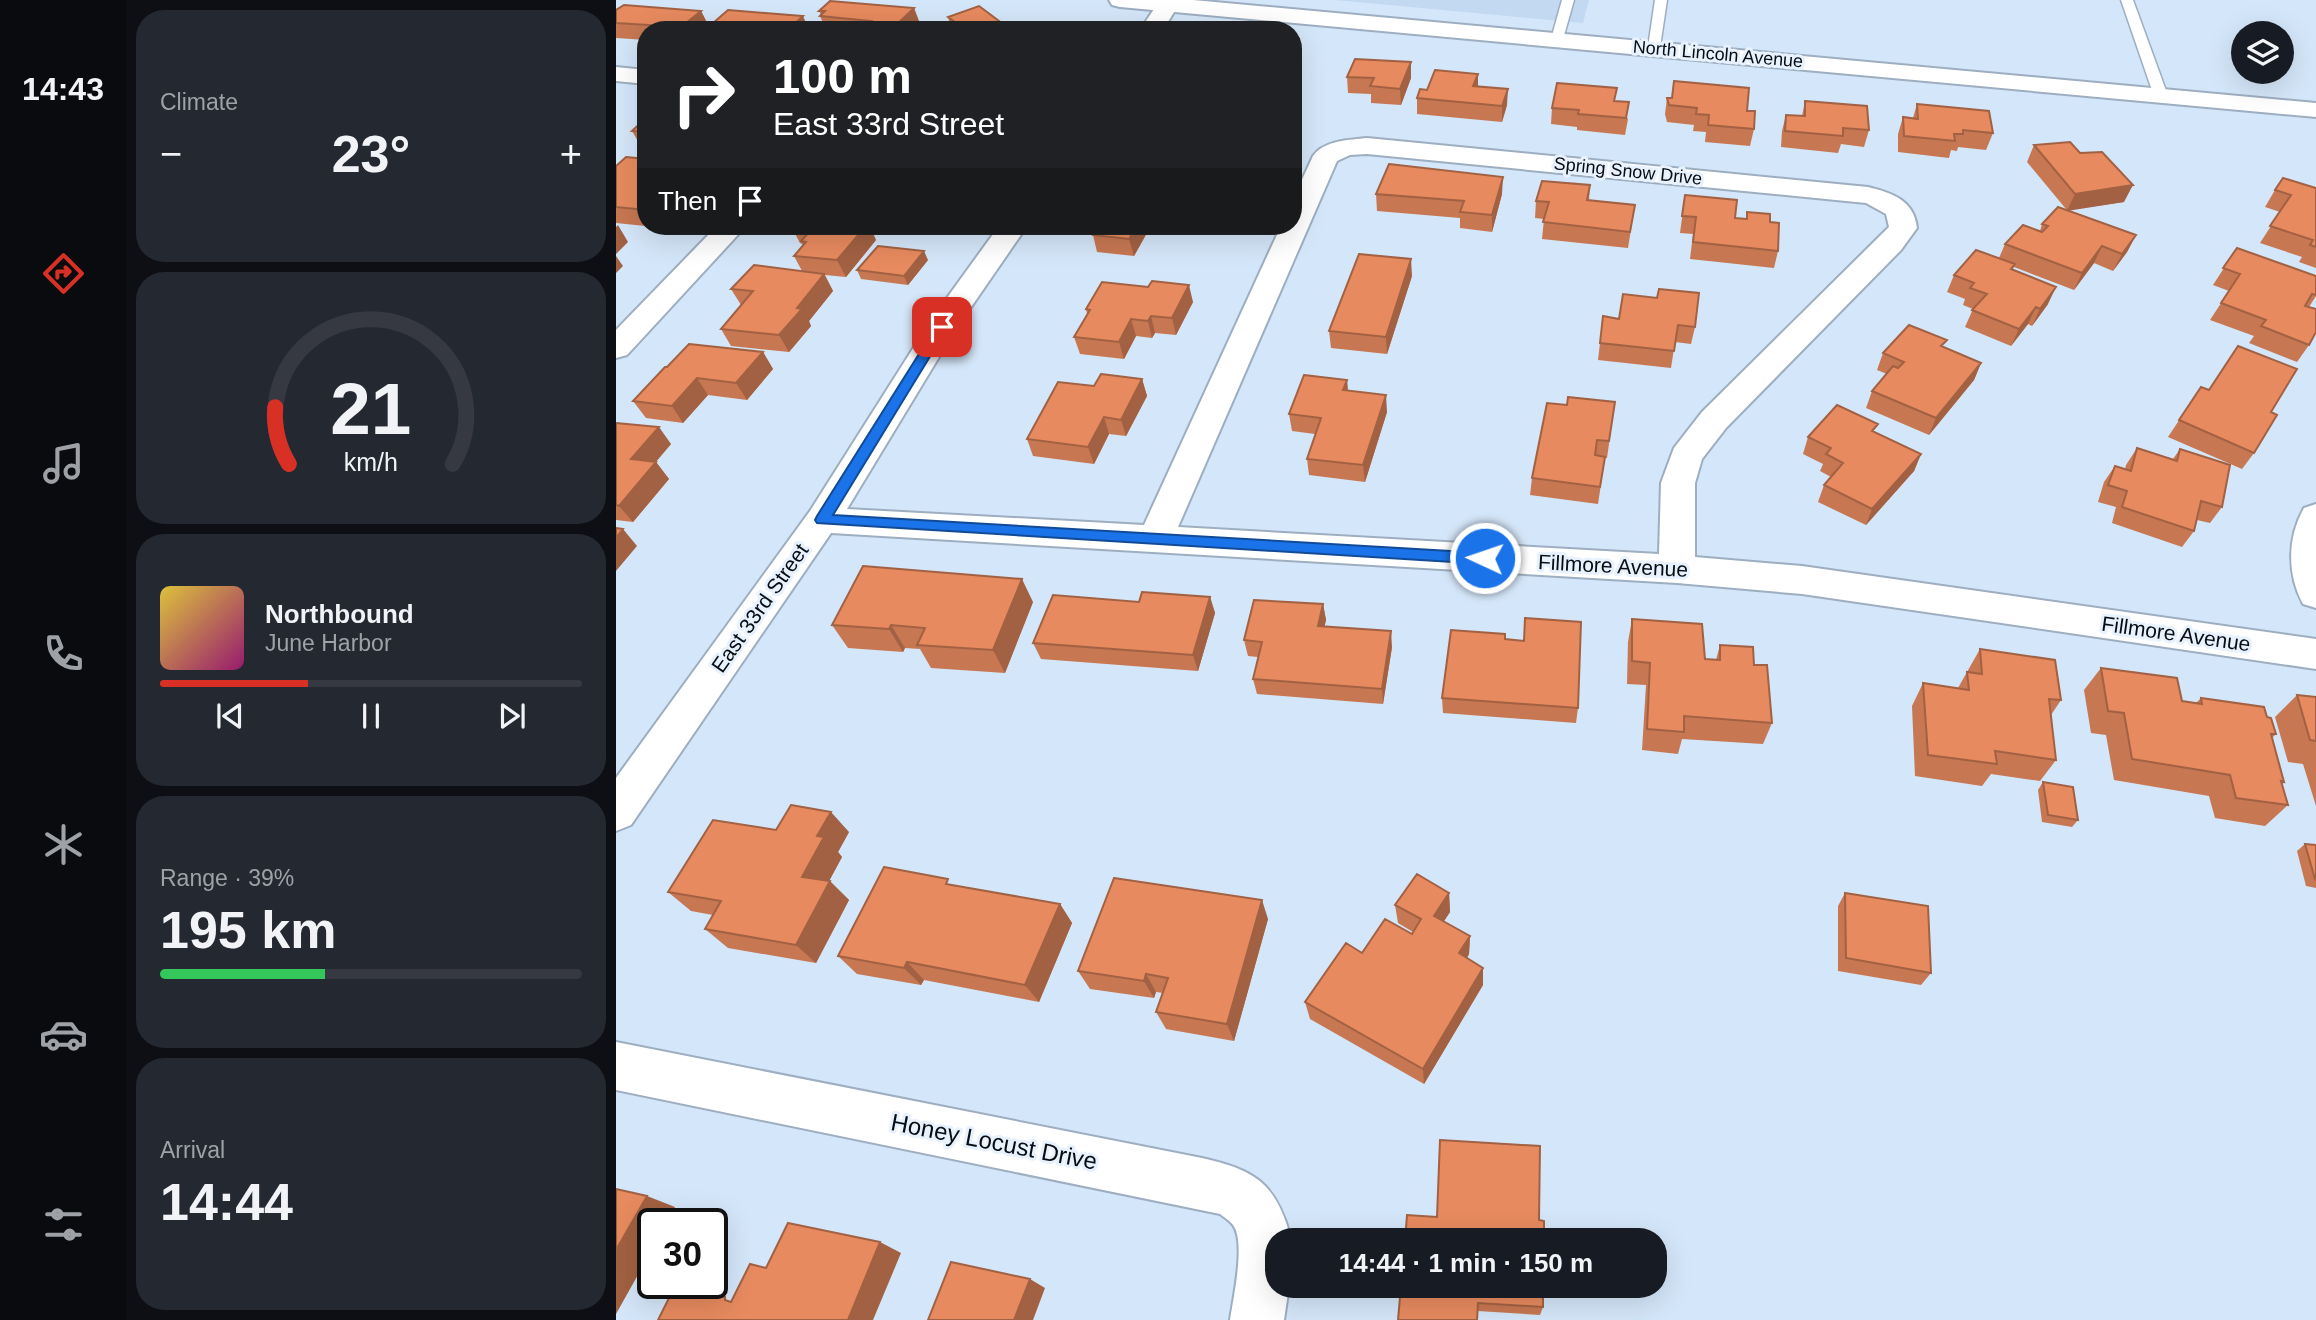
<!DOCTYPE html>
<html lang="en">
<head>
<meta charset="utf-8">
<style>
  :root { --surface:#171b24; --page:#242831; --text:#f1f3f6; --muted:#9ea1a6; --line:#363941; --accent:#d93025 }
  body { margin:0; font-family:Helvetica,sans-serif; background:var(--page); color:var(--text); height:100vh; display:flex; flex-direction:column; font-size:26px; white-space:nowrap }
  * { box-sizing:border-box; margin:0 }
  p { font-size:23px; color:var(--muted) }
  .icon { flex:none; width:38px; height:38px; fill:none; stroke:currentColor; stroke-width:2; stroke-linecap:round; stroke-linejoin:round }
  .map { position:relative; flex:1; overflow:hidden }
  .panel { display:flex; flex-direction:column; gap:10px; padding:10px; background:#0d0f14; width:490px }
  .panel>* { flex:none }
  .guide { position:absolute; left:21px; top:21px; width:665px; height:214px; border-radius:28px; box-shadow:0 7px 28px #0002; background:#202124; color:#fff; overflow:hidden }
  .buttons { position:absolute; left:1615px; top:21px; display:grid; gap:14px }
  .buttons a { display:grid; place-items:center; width:63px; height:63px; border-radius:50%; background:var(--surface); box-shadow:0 7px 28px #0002; font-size:35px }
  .speed { position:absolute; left:21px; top:1208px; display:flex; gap:14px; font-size:35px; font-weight:700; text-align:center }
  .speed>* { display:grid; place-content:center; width:91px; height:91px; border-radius:50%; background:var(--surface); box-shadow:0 7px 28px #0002; line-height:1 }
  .speed .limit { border:4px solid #111; border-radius:10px; background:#fff; color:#111 }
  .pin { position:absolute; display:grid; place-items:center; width:60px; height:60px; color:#fff; margin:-30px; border-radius:14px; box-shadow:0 4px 10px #0006 }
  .me { position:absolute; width:77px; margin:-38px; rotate:273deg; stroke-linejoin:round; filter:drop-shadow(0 0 5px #0008) }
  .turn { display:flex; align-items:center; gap:24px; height:147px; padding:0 21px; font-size:32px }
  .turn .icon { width:91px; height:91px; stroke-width:2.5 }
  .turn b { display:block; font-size:49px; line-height:60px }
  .then { display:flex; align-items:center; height:66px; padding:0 21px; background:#0003; gap:14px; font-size:26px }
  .big { font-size:52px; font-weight:700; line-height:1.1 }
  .panel .tile { flex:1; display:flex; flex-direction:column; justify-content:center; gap:10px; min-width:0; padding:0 24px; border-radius:28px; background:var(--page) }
  .panel .dial { align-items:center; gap:0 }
  .dial svg { height:182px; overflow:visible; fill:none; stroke:var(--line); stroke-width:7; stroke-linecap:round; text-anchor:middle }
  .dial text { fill:var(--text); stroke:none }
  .song { display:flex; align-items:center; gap:21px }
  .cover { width:84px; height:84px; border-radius:10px; background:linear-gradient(135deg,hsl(50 70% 55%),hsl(320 70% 35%)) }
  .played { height:7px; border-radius:4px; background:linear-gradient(90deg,var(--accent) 35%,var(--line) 35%) }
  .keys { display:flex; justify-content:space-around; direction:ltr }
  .heat { display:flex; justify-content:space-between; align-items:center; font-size:38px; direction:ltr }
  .charge { height:10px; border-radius:5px; background:linear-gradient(90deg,#34c759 39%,var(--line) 0) }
  .trip { position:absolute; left:649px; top:1228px; width:402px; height:70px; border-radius:28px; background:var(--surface); box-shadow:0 7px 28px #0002; font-weight:700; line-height:70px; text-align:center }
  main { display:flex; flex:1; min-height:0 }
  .dock { display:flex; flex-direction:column; width:126px; justify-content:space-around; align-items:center; background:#090b0e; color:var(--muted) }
  .dock .icon { width:49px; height:49px }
  .dock .on { color:var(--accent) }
  .dock b { font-size:32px; color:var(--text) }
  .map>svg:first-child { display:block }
  .built { fill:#c2d9f1 }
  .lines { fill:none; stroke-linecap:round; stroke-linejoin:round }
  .service-casing { stroke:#9daec0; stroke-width:3 }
  .minor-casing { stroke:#9daec0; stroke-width:4 }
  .tertiary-casing { stroke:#9daec0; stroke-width:4 }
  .service { fill:#fff; fill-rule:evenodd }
  .minor { fill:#fff; fill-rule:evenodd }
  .tertiary { fill:#fff; fill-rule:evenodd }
  .wall { fill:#c77752 }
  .shaded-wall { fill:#a26142 }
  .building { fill:#e78a5f; stroke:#a26142; stroke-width:2 }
  .route { fill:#1a73e8; stroke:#114b97; stroke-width:2 }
  .labels { text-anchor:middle; stroke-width:6; stroke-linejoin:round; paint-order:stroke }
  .far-street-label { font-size:18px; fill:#070d13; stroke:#e8f2fe }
  .street-label { font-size:21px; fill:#070d13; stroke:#e8f2fe }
  .near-street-label { font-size:24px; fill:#070d13; stroke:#e8f2fe }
</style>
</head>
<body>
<main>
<nav class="dock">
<b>14:43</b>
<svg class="icon on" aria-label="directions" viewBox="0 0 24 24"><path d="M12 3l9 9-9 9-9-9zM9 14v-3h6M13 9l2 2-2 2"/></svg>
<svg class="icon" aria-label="music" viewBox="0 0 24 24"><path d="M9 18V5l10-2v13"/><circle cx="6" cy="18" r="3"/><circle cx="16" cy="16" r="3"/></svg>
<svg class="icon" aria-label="phone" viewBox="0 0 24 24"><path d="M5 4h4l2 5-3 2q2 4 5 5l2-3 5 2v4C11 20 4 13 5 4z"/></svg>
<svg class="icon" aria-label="climate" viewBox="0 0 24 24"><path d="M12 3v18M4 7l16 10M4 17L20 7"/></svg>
<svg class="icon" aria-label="car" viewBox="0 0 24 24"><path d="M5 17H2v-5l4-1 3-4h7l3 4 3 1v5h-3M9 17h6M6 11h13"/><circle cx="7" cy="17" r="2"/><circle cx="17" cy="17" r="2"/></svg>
<svg class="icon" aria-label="filters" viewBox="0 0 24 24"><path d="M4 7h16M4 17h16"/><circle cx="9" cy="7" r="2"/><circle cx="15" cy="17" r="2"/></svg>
</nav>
<section class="panel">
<div class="tile"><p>Climate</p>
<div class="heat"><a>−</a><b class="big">23°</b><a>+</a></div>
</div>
<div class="tile dial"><svg viewBox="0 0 100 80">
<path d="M14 69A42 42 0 1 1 86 69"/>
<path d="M14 69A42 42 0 0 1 8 44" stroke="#d93025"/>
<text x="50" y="56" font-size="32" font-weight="700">21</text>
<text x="50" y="72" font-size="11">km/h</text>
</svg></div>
<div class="tile">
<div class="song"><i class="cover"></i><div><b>Northbound</b><p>June Harbor</p></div></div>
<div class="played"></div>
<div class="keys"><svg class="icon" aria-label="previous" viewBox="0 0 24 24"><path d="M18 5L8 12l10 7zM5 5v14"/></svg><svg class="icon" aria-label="pause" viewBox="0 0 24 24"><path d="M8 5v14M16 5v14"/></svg><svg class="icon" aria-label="next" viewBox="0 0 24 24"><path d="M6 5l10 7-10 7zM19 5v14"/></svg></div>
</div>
<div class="tile"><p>Range · 39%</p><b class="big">195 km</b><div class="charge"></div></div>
<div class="tile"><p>Arrival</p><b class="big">14:44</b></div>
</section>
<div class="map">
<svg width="1700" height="1320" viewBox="0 0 1700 1320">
  <rect width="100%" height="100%" fill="#d4e6f9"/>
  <path class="built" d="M719 0H973L967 23Z"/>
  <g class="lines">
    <defs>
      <path id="service" d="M946 0H958L947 39 941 43 935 39Z
        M1039 0H1051L1044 47 1038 51 1032 47Z
        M1505 0H1517L1552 96 1550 99 1545 100 1538 96Z"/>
      <path id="minor" d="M544 0H560L563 4 547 30H524Z
        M0 67 30 70V84L0 81Z
        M751 138 1252 187C1276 193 1298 200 1301 228L1285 250 1110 428 1086 459 1079 483V557L1186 566 1700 639V669L1186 594 1061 583 215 533 15 825 0 831V778L194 511 315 320 383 226H411L340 329 231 509 528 525 665 226H677V199L697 156C708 140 734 140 751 138ZM751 154 1250 203 1270 214 1273 227 1086 412 1058 448 1045 483 1043 554 562 527 721 161 734 155Z
        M101 226H130L11 355 0 358V330Z
        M1700 504V608L1687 604C1671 574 1671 538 1688 508Z
        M0 1042 586 1158C638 1170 659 1182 674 1235V1241H662V1286H673L668 1320H614C617 1299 630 1242 617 1225 614 1221 608 1217 604 1214L0 1090Z"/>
      <path id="tertiary" d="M493 0H577L1700 103V117L504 7 496 5Z"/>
    </defs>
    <use href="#service" class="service-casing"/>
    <use href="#minor" class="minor-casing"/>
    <use href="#tertiary" class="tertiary-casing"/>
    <use href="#service" class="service"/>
    <use href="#minor" class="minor"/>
    <use href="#tertiary" class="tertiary"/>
  </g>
  <path class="wall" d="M298 8 304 24 298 30H210L204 16 205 15 203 11Z
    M0 10 85 11 93 26 193 30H30V40L0 38Z
    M332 17 389 30 335 28Z
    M862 74V86L891 105 886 122 801 114V98L811 90Z
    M731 77 795 78 785 105 755 103V94L732 93Z
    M1051 98 1131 111 1138 129 1134 146 1089 142 1090 132 1077 131 1078 125 1051 122 1049 114Z
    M999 101 1012 119 1009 135 961 130V127L935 124 936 108Z
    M1189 101 1253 130 1248 147 1225 144 1222 153 1165 147 1166 131 1170 115 1186 116Z
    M1301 104 1377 133 1370 150 1342 147 1341 151 1335 150 1333 158 1282 152V134L1287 117 1297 118Z
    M30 118V148H26L16 131Z
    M1418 145 1508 202 1452 210 1520 235 1511 252 1497 271 1478 263 1458 290 1398 267 1396 270 1432 304 1416 326 1412 324 1395 346 1349 327 1357 309 1347 305 1349 299 1331 292 1338 275 1383 258 1389 244 1424 231 1426 224 1450 209 1411 162Z
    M30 159V226H51L49 228 0 223V166Z
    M974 185 973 200 1019 205 1012 248 926 239 928 219 919 218 920 201Z
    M1700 188V268L1683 262 1686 257 1644 243 1664 212 1649 207 1659 190Z
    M760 194H886L876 232 844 228V218L761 211Z
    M1069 195 1119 218 1130 219 1131 212 1154 222 1162 251 1158 268 1074 259 1077 234 1064 233Z
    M175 226 260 240 230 277 209 275 217 291 193 321 195 326 173 352 115 346 105 329 125 305 115 289 186 271 178 256 187 246 186 244 184 243Z
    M482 226H539L536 231H532L518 256 481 252 477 235Z
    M1621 248 1700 296 1693 307V345L1681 362 1633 343 1638 336 1594 320 1613 291 1597 285Z
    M312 260 292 285 245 279 241 270Z
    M796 276 771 354 715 348 713 331Z
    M577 302 560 335 539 333 536 338 520 336 508 359 464 354 458 337 471 314 470 309Z
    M1003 319 1079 327 1075 344 1059 342 1055 368 982 360 984 343Z
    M1328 348 1365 363 1358 380 1313 435 1250 408 1256 391 1271 374 1261 370 1267 353Z
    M147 352 157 369 131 400 92 395 67 423 30 418 17 401 51 367Z
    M526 379 531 396 510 436 493 434 478 464 417 456 411 439 478 386Z
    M731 380 732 390 771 412 749 482 693 475 691 459 699 434 676 431 673 414Z
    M1585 387 1655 412 1638 453 1626 469 1552 437Z
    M999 402 991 458H989L982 504 914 495 916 478 951 405Z
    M0 423 55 444 40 462 53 479 17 522 0 520Z
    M1259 432 1305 454 1298 471 1250 525 1202 502 1208 485 1215 477 1204 471 1207 464 1187 454 1192 437Z
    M1521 448 1557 459 1564 449 1606 507 1594 523 1581 520 1578 531 1566 547 1496 523 1500 507 1482 502 1488 482 1499 466 1509 469 1510 465Z
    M594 597 599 613 582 671 425 659 417 643 523 602Z
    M417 602 389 673 315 668 304 649 289 648 287 652 232 648 216 625Z
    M707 604 710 620 708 627 776 647 767 704 641 694 637 679 642 657 632 656 628 640Z
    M1016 619 1089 659 1100 660 1104 645 1138 665 1156 723 1147 744 1066 739 1062 754 1026 750 1030 685 1011 684 1012 642Z
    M889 639 962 708 960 723 827 713 826 698Z
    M1364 649 1445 700 1435 715 1440 760 1424 781 1375 774 1366 786 1299 776 1296 706 1307 683 1342 688Z
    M1485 668 1566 701 1580 703 1585 698 1651 717 1660 734 1656 738 1668 782 1666 785 1672 805 1649 826 1599 818 1593 796 1498 780 1490 735 1475 733 1468 690Z
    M1681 695 1700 697V806L1687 764 1672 762 1659 717Z
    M1427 782 1462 820 1456 827 1426 822 1422 790Z
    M160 830 233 832 222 852 226 857 213 881 233 900 200 963 112 948 89 929 97 915 75 911 52 892Z
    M1689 844 1700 845V888L1690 886 1681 851Z
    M337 885 444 904 456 923 423 1002 308 980 305 985 241 974 222 956Z
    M833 893 834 912 827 922 854 936 853 954 851 958 867 968V985L808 1084 694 1019 689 1002 746 953 796 934 797 932 782 923 779 905Z
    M1229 893 1315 973 1305 985 1222 971V906Z
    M652 919 618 1041 550 1029 540 1012 547 993 540 992 538 998 474 989 462 971Z
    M785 1286 927 1307 924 1315 862 1311Z"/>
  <path class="shaded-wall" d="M298 8 304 24 298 30H277L276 29Z
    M85 11 93 27 89 30H66L65 27Z
    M187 16 193 30H172Z
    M387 24 389 30H373Z
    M795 62V78L785 105 784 89Z
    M862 74V90L857 86Z
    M892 89 891 105 886 122V106Z
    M887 177 886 194 876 232V215Z
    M1517 185 1508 202 1451 211 1459 194Z
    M2 225 12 242 0 254V227Z
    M250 226H254L260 240 230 277 221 260Z
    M521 226H531L532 231 518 256 513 239Z
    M1520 235 1511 252 1497 271 1506 254Z
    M1486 246 1478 263 1458 290 1466 273Z
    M308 251 312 260 292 285 288 276Z
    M0 256 7 266 0 273Z
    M795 259 796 276 771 354 770 337Z
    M208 274 217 291 193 321 195 326 173 352 163 335 181 308Z
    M573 285 577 302 560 335 556 318Z
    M1440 287 1432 304 1416 326 1424 309Z
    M1420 307 1412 324 1395 346 1403 329Z
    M535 316 539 333 536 338 532 321Z
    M515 319 520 336 508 359 503 342Z
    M147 352 157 369 131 400 120 383Z
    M1365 363 1358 380 1313 435 1320 418Z
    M81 378 92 395 67 423 56 406Z
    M526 379 531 396 510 436 505 420Z
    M731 380 732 397 727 390Z
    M770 395 771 412 749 482 747 465Z
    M488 417 493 434 478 464 472 447Z
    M43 427 55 444 28 475 15 459Z
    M1305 454 1298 471 1250 525 1256 509Z
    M40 462 53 479 17 522 3 506Z
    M7 529 21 546 0 571V538Z
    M406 579 417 602 389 673 377 650Z
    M594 597 599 613 582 671 577 655Z
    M707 604 710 620 705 642 702 626Z
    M275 625 289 648 287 652 273 629Z
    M775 631 776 647 767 704 766 689Z
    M215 812 233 832 222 852 226 857 205 896 186 877 201 836Z
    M214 881 233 900 200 963 180 945Z
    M833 893 834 912 819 935 818 916Z
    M646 900 652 919 618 1041 611 1024Z
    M444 904 456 923 423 1002 409 985Z
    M854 936 853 954 843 971V953Z
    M291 962 308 980 305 985 288 968Z
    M867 968V985L808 1084 807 1069Z
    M530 974 540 992 538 998 528 981Z
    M31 1196 59 1207 51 1223H37V1248L0 1314V1250Z
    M264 1242 285 1253 257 1320H232Z
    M414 1279 429 1288 417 1320H398Z"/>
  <path class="building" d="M214 1 298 8 276 29 249 26 255 21 204 16 209 11H203Z
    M8 5 85 11 65 27 0 23V10Z
    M363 6 387 24 373 30H329L343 25 332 17Z
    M112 10 187 16 172 30H89Z
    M739 59 795 62 784 89 754 86 758 78 731 77Z
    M819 70 862 74 857 86 892 89 886 106 801 98 804 89 811 90Z
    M1058 81 1133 88 1131 111H1139L1138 129 1092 125 1093 115 1080 114 1081 108 1053 105 1051 98H1056Z
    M941 83 1001 88 998 101 1013 102 1010 118 962 114 963 110 936 108Z
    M1189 101 1251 106 1253 130 1227 128V136L1169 131 1170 115 1189 116Z
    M1301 104 1373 111 1377 133 1347 130V134H1338L1339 141 1288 136 1287 117 1302 119Z
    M30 118V132L16 131Z
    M1454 142 1464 153 1486 152 1517 185 1459 194 1418 145Z
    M10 157 30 159V210L0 207V166Z
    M773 164 887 177 876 215 844 212 848 201 760 194Z
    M1667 178 1700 188V247L1694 245 1697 240 1654 226 1675 195 1659 190Z
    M926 181 974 185 971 200 1019 205 1014 232 927 222 933 202 920 201Z
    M1069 195 1121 200 1119 218 1131 219V212L1154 214V222L1163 223 1162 251 1077 242 1080 217 1066 216Z
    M1442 207 1520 235 1506 254 1486 246 1466 273 1389 244 1407 225 1426 232 1432 226 1426 224Z
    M175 226H250L221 260 178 256 190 242 185 241 196 229Z
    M482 226H521L513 239 477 235Z
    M262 246 308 251 288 276 241 270Z
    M1621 248 1700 276V295L1696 294 1689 306 1700 309V332L1693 345 1645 326 1650 320 1605 303 1624 274 1607 268Z
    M1360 250 1399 264 1395 269 1440 287 1424 309 1420 307 1403 329 1356 310 1371 294 1354 288 1358 283 1338 275Z
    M743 254 795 259 770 337 713 331Z
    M138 265 208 274 181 308 186 309 163 335 105 329 137 291 115 289Z
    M536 281 573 285 556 318 535 316 532 321 515 319 503 342 458 337 474 310 470 309 486 282 532 287Z
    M1043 289 1083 293 1079 327 1062 325 1058 351 984 343 987 316 1003 319 1007 294 1041 298Z
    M1293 325 1331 340 1325 346 1365 363 1320 418 1256 391 1277 366 1282 368 1288 362 1267 353Z
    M73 344 147 352 120 383 81 378 56 406 17 401 49 367H51Z
    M1622 346 1681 369 1655 412 1661 415 1638 453 1563 420 1585 387 1593 390Z
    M485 374 526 379 505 420 488 417 472 447 411 439 442 382 478 386Z
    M688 375 731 380 727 390 770 395 747 465 691 459 705 418 673 414Z
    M952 397 999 402 993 441 981 440 979 455 989 457 984 487 916 478 931 403 951 405Z
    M1221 405 1262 424 1256 431 1305 454 1256 509 1208 485 1227 463 1210 454 1215 448 1192 437Z
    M0 423 43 427 15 459 40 462 3 506 0 505Z
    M1521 448 1561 461 1564 449 1614 465 1606 507 1585 501 1578 531 1506 507 1511 491 1492 485 1499 466 1515 471Z
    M0 528 7 529 0 538Z
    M247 566 406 579 377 650 301 645 309 628 275 625 273 629 216 625Z
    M526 592 594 597 577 655 417 643 437 595 523 602Z
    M638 600 707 604 702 626 775 631 766 689 637 679 646 642 628 640Z
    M909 618 965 622 962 708 826 698 835 630 889 634V639L908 641Z
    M1016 619 1086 624 1089 659 1104 660V645L1137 647 1138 665H1151L1156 723 1068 716V732L1031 729 1034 663 1016 661Z
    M1364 649 1439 660 1445 700 1433 699 1440 760 1379 751 1381 764 1312 755 1307 683 1353 690 1351 672 1366 674Z
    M1485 668 1561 678 1566 701 1586 704 1585 698 1648 707 1651 717 1655 718 1660 734H1655L1668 782 1665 781 1672 805 1620 798 1614 775 1516 759 1508 713 1492 711Z
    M1681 695 1700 697V741L1694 740Z
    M1427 782 1457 787 1462 820 1432 815Z
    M175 805 215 812 201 836 208 837 186 877 214 881 180 945 89 929 105 901 52 892 97 820 160 830Z
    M1689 844 1700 845V880L1699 879Z
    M268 867 332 879 330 884 444 904 409 985 291 962 288 968 222 956Z
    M801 874 833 893 818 916 854 936 843 953 867 968 807 1069 689 1002 730 943 746 953 769 919 796 934 805 919 779 905Z
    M498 878 646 900 611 1024 540 1012 552 978 530 974 528 981 462 971Z
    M1229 893 1312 906 1315 973 1230 958Z
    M824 1140 924 1146 923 1220 928 1221V1241H789L791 1215 821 1217Z
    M0 1189 31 1196 0 1250Z
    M172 1223 264 1242 232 1320H42L57 1290 109 1297V1300L115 1302 134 1264 150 1268Z
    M335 1262 414 1279 398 1320H312Z
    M785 1286H927V1307L862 1303 861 1320H782Z"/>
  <path class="route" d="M326 323 332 327 217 515 869 553 876 558 869 564 201 523 199 520 201 516 320 327Z"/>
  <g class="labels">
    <g class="far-street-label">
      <text transform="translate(1102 54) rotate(5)" y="6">North Lincoln Avenue</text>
      <text transform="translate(1012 171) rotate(6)" y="6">Spring Snow Drive</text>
    </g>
    <g class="street-label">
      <text transform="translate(997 566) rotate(3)" y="7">Fillmore Avenue</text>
      <text transform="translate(144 608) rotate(-55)" y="7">East 33rd Street</text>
      <text transform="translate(1560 634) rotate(8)" y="7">Fillmore Avenue</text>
    </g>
    <g class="near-street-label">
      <text transform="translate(378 1142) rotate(11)" y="8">Honey Locust Drive</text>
    </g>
  </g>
</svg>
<div class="buttons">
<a><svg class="icon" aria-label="layers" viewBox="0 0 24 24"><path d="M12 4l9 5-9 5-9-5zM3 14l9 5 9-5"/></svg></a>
</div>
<div class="speed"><div class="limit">30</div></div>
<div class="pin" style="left:326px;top:327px;background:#d93025"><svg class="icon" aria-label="arrive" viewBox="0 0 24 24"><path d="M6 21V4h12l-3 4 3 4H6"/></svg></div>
<svg class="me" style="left:869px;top:558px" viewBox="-20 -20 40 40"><circle r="17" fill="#1a73e8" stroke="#fff" stroke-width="3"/><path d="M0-11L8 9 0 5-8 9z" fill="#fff"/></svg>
<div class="trip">14:44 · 1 min · 150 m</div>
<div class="guide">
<div class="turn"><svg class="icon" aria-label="right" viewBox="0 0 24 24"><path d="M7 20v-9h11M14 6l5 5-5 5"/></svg><div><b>100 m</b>East 33rd Street</div></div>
<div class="then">Then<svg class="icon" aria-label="arrive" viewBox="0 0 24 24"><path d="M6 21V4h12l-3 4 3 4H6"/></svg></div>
</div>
</div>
</main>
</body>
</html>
